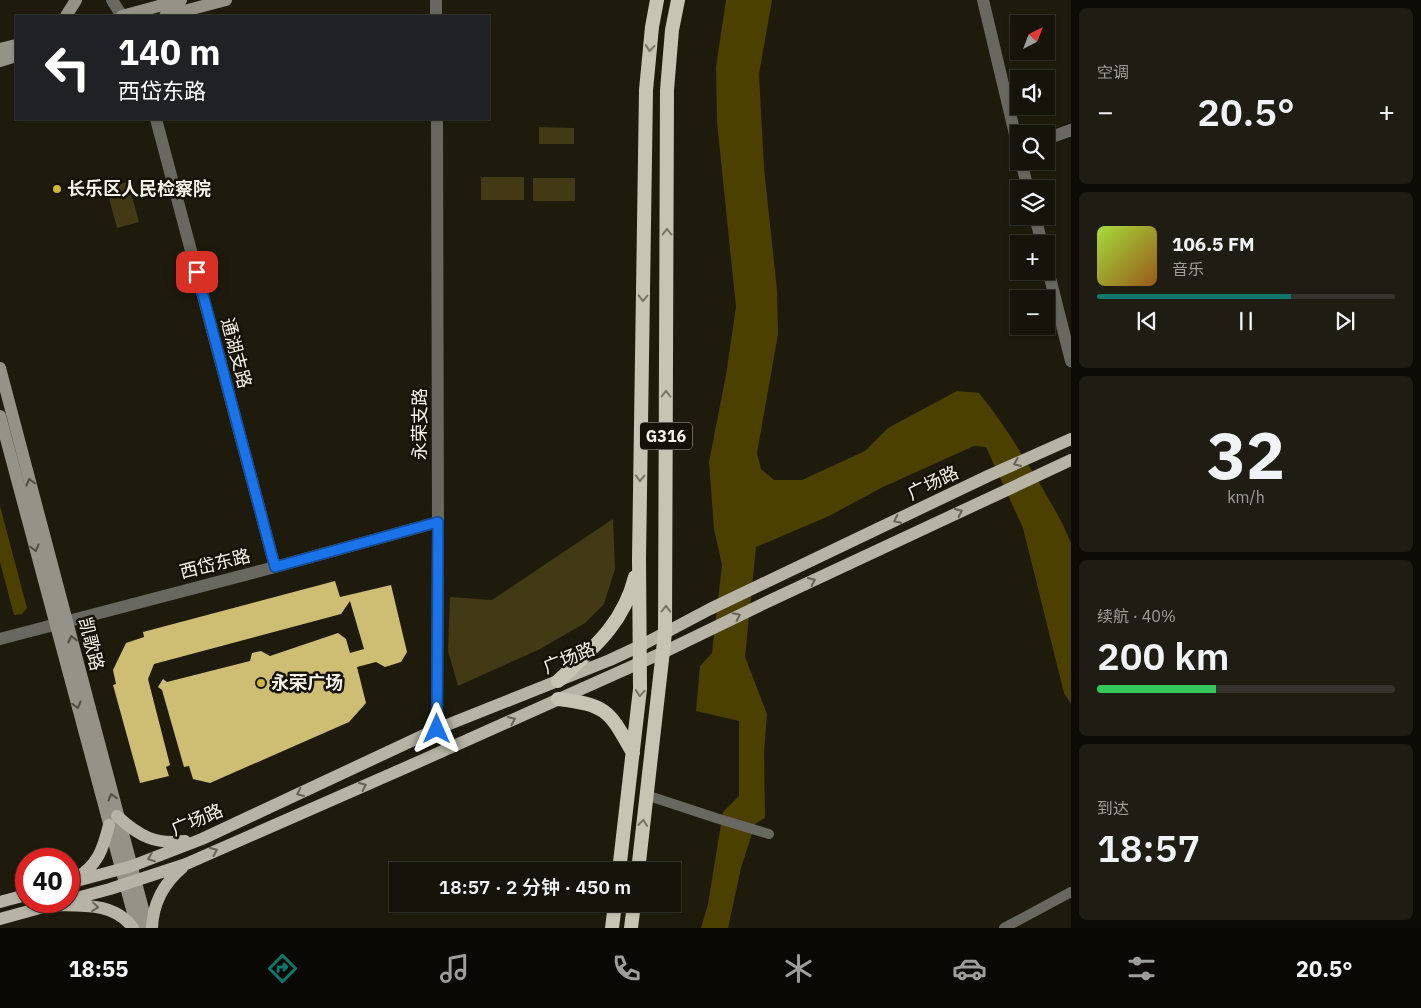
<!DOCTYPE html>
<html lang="zh">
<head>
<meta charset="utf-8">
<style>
  :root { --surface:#16140a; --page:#1f1d13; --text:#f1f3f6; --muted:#9e9e9c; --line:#35332b; --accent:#0f766e }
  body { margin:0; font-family:"IBM Plex Sans","Noto Sans SC",sans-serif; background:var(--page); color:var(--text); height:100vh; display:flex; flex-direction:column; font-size:19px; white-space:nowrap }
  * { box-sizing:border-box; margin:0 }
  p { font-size:16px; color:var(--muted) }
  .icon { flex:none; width:28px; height:28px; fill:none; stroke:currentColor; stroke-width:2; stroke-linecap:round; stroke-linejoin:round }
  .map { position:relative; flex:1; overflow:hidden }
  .side { display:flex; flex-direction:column; gap:8px; padding:8px; background:#0c0b06; width:350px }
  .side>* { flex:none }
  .hud { position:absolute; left:15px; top:15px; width:475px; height:105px; border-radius:0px; box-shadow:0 1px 4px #0004,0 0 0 1px var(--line); background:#202124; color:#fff; overflow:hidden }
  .needle { width:32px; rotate:42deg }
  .fabs { position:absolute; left:1010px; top:15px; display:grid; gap:10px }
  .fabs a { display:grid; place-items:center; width:45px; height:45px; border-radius:0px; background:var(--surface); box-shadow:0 1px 4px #0004,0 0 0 1px var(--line); font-size:25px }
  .speed { position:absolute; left:15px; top:848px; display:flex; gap:10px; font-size:25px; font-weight:700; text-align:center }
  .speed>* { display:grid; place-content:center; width:65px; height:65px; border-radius:50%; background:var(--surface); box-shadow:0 1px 4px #0004,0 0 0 1px var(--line); line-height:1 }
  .speed .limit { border:8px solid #d22; background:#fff; color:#111 }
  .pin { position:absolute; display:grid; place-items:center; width:42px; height:42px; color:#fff; margin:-21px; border-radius:10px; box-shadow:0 2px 8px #0006 }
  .me { position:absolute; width:55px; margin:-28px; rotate:0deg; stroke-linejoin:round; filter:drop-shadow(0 0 4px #0008) }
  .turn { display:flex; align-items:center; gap:18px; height:105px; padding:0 20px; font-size:22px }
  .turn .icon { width:65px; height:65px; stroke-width:2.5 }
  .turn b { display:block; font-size:35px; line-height:42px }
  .big { font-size:38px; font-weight:600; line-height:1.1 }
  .side .widget { flex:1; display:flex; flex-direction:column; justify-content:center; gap:8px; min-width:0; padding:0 18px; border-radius:8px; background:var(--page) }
  .side .dial { align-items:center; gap:0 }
  .dial b { font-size:65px; line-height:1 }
  .song { display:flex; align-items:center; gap:15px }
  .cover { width:60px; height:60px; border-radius:8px; background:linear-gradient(135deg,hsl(80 70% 55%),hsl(30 70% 35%)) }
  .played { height:5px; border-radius:2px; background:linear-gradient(90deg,var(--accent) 65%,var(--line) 65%) }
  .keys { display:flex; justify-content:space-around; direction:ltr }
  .heat { display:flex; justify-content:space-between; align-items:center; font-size:28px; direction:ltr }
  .charge { height:8px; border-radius:4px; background:linear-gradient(90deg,#34c759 40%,var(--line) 0) }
  .trip { position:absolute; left:389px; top:862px; width:292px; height:50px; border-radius:0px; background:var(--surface); box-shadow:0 1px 4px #0004,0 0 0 1px var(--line); font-weight:600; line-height:50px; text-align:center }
  .menu { display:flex; height:80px; justify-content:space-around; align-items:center; background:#090804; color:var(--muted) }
  .menu .icon { width:35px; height:35px }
  .menu .on { color:var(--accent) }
  .menu b { font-size:22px; color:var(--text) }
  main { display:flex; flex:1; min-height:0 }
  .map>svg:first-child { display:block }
  .green { fill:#413a14 }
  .water { fill:#4b4000 }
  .building { fill:#cdbe73 }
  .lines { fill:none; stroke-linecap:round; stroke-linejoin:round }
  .minor { stroke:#686760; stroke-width:10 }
  .tertiary { stroke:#686760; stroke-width:12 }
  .secondary { stroke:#959387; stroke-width:12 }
  .primary { stroke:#b7b4a5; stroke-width:12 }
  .trunk { stroke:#c7c4b3; stroke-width:14 }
  .oneway { stroke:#777465 }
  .oneway2 { stroke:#666355 }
  .oneway3 { stroke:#4f4c40 }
  .route-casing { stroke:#114b97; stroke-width:12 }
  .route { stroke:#1a73e8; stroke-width:9 }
  .poi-dot { fill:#cfb837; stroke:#151205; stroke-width:2 }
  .labels { text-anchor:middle; stroke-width:5; stroke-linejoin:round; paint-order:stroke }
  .shield { fill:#151205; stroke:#b2b0a6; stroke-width:1 }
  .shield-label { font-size:16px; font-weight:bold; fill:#f6f4eb }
  .poi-label { font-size:18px; font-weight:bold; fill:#f6f4eb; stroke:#151205; text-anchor:start }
  .street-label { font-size:18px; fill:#f6f4eb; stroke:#151205 }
</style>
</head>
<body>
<main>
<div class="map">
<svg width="1071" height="928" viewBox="0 0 1071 928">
  <rect width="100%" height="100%" fill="#1e1b0d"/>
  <path class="green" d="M539 127 574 128V144H539Z
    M481 177H524V200H481Z
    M533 178H575V201H533Z
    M128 182 139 222 117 228 106 187Z
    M613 519 615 569 604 604 585 623 540 649 458 686 448 651 450 597 492 600Z"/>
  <path class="water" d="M726 0H772L759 74 764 168 777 290 778 334 757 453 761 469 774 480H802L865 451 888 428 957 391 979 393C1001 420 1019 449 1037 479 1049 500 1062 520 1071 543V704L1064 693 1023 528 986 447 974 446 883 487 829 516 756 547 745 657 767 714 764 752 765 818 755 824 741 868 728 928H701L708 904 723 812 739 796V721L696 711 700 666 712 653 722 565 714 529 709 462 726 375 736 307 717 122 716 67Z
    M0 506 27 608 22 614 14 615 0 562Z"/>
  <path class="building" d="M335 581 340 597 391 585 407 652 401 662 385 667 376 662 357 667 366 703 349 722 210 783 193 779 189 766 184 767 162 690 158 687 163 679 167 682 250 661 252 653 261 651 270 656 338 633 346 639 350 653 364 649 350 601 341 614 154 664 148 679 170 765 166 767 169 776 140 783 113 685 116 684 113 670 126 643 144 637 143 632Z"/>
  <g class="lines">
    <path class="minor" d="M646 795 716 818 769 834
      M1004 928 1071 892"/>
    <path class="tertiary" d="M112 0 122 16
      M436 0V16
      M983 0 1019 151
      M156 119 275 567
      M437 119 438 522 437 729
      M1046 139 1071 130
      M1021 161 1028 189
      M1035 216 1042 244
      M1046 262 1071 361
      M0 639 275 567 438 522"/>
    <path class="secondary" d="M66 16 76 0
      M122 16 181 0
      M165 16 226 0
      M0 49 16 45
      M0 61 16 56
      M0 368 148 928
      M0 416 137 928"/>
    <path class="primary" d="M117 816C139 836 155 845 185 841
      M76 878C98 865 103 849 109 825
      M69 883 132 866 202 839 437 729 610 660 640 646 710 609 988 476 1071 439
      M69 900 110 889 186 864 407 767 664 652 767 602 1071 460
      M0 902 26 895
      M50 905C79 906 114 901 133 928
      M0 919 58 903
      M152 928C153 903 163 884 182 868"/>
    <path class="trunk" d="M558 681C592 649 623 625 635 577
      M558 699C608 705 609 711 633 753
      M619 871 640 689 639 559 646 90 652 27 657 0
      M638 871 665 633 667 90 672 30 678 0
      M612 928 615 904
      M631 928 634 904"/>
  </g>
  <defs><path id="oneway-chevron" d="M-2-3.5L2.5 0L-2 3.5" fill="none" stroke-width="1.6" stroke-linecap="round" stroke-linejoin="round" transform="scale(1.25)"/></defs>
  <g class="oneway">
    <use href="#oneway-chevron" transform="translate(650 48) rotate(95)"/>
    <use href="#oneway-chevron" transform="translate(667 232) rotate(-90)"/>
    <use href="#oneway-chevron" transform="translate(643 298) rotate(91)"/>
    <use href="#oneway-chevron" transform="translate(666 394) rotate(-90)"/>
    <use href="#oneway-chevron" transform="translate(640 478) rotate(91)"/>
    <use href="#oneway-chevron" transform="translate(666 609) rotate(-89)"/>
    <use href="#oneway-chevron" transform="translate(640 693) rotate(95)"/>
    <use href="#oneway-chevron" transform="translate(643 823) rotate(-84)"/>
  </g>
  <g class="oneway2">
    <use href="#oneway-chevron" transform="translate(1017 463) rotate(157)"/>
    <use href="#oneway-chevron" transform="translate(959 512) rotate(-25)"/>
    <use href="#oneway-chevron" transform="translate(897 520) rotate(154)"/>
    <use href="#oneway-chevron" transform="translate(812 581) rotate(-25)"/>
    <use href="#oneway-chevron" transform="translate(737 616) rotate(-26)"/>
    <use href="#oneway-chevron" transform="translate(512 720) rotate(-24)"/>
    <use href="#oneway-chevron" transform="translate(363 786) rotate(-24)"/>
    <use href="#oneway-chevron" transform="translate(300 793) rotate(155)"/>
    <use href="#oneway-chevron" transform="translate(214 851) rotate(-24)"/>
    <use href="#oneway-chevron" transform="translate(151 858) rotate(159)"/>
    <use href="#oneway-chevron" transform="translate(95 907) rotate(6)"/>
  </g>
  <g class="oneway3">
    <use href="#oneway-chevron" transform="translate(30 482) rotate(-105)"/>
    <use href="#oneway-chevron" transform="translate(35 548) rotate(75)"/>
    <use href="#oneway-chevron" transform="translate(72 639) rotate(-104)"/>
    <use href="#oneway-chevron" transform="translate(77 705) rotate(75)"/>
    <use href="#oneway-chevron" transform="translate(112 797) rotate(-105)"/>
  </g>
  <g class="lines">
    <defs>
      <path id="route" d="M197 272 275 567 438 522 437 729"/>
    </defs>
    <use href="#route" class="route-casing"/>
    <use href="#route" class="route"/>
  </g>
  <g class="poi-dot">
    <circle cx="57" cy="189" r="5"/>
    <circle cx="261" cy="683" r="5"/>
  </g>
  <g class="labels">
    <rect class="shield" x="640" y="422.5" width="52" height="27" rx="4"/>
    <g class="shield-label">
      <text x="666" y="442">G316</text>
    </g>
    <g class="poi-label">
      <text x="67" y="195">长乐区人民检察院</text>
      <text x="271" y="689">永荣广场</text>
    </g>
    <g class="street-label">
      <text transform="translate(236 353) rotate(75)" y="6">通湖支路</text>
      <text transform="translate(420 424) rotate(-90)" y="6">永荣支路</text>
      <text transform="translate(933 483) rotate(-26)" y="6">广场路</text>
      <text transform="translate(215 564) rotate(-14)" y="6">西岱东路</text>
      <text transform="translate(91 644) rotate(76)" y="6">凯歌路</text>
      <text transform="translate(569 658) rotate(-22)" y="6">广场路</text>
      <text transform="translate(197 820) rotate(-23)" y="6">广场路</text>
    </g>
  </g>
</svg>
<div class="fabs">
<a><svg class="needle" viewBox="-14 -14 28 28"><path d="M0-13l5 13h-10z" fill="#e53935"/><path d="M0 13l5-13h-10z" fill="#9e9e9c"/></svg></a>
<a><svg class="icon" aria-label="sound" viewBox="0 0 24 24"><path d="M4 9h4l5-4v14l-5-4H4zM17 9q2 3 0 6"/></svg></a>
<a><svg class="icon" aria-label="search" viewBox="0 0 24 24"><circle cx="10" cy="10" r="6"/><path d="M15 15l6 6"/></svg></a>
<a><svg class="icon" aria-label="layers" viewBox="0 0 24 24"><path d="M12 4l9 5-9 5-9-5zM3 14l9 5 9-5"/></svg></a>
<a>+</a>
<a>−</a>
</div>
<div class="speed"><div class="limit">40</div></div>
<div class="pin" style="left:197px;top:272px;background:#d93025"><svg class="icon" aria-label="arrive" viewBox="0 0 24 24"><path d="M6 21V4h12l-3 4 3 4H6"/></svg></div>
<svg class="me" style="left:437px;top:729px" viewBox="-20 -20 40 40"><path d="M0-17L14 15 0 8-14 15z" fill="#1a73e8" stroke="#fff" stroke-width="4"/></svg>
<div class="trip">18:57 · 2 分钟 · 450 m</div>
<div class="hud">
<div class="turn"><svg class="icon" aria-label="left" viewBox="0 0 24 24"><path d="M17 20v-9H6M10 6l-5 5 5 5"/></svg><div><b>140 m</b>西岱东路</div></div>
</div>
</div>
<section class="side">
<div class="widget"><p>空调</p>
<div class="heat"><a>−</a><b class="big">20.5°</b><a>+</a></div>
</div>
<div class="widget">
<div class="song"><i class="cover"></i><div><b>106.5 FM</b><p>音乐</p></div></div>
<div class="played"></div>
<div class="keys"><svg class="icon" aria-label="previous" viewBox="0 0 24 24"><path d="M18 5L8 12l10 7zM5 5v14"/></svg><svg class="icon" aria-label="pause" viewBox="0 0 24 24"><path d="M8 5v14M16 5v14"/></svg><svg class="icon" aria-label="next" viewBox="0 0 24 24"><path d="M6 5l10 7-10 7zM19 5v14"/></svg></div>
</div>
<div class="widget dial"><b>32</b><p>km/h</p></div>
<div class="widget"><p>续航 · 40%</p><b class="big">200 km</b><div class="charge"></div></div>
<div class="widget"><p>到达</p><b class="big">18:57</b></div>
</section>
</main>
<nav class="menu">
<b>18:55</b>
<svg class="icon on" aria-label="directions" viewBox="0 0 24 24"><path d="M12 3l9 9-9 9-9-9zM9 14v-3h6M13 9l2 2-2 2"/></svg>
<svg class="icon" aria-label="music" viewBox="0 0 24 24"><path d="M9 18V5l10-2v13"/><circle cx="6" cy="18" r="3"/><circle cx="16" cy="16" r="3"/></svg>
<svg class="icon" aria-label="phone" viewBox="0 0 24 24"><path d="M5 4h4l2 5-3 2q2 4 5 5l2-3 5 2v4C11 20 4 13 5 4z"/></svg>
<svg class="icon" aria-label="climate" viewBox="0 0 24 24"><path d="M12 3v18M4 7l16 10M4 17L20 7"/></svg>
<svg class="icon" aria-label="car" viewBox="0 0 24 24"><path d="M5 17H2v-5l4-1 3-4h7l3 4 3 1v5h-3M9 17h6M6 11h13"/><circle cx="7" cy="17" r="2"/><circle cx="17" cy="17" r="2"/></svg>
<svg class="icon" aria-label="filters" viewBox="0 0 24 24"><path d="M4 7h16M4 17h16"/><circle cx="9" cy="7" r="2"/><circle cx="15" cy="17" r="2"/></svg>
<b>20.5°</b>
</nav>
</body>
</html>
